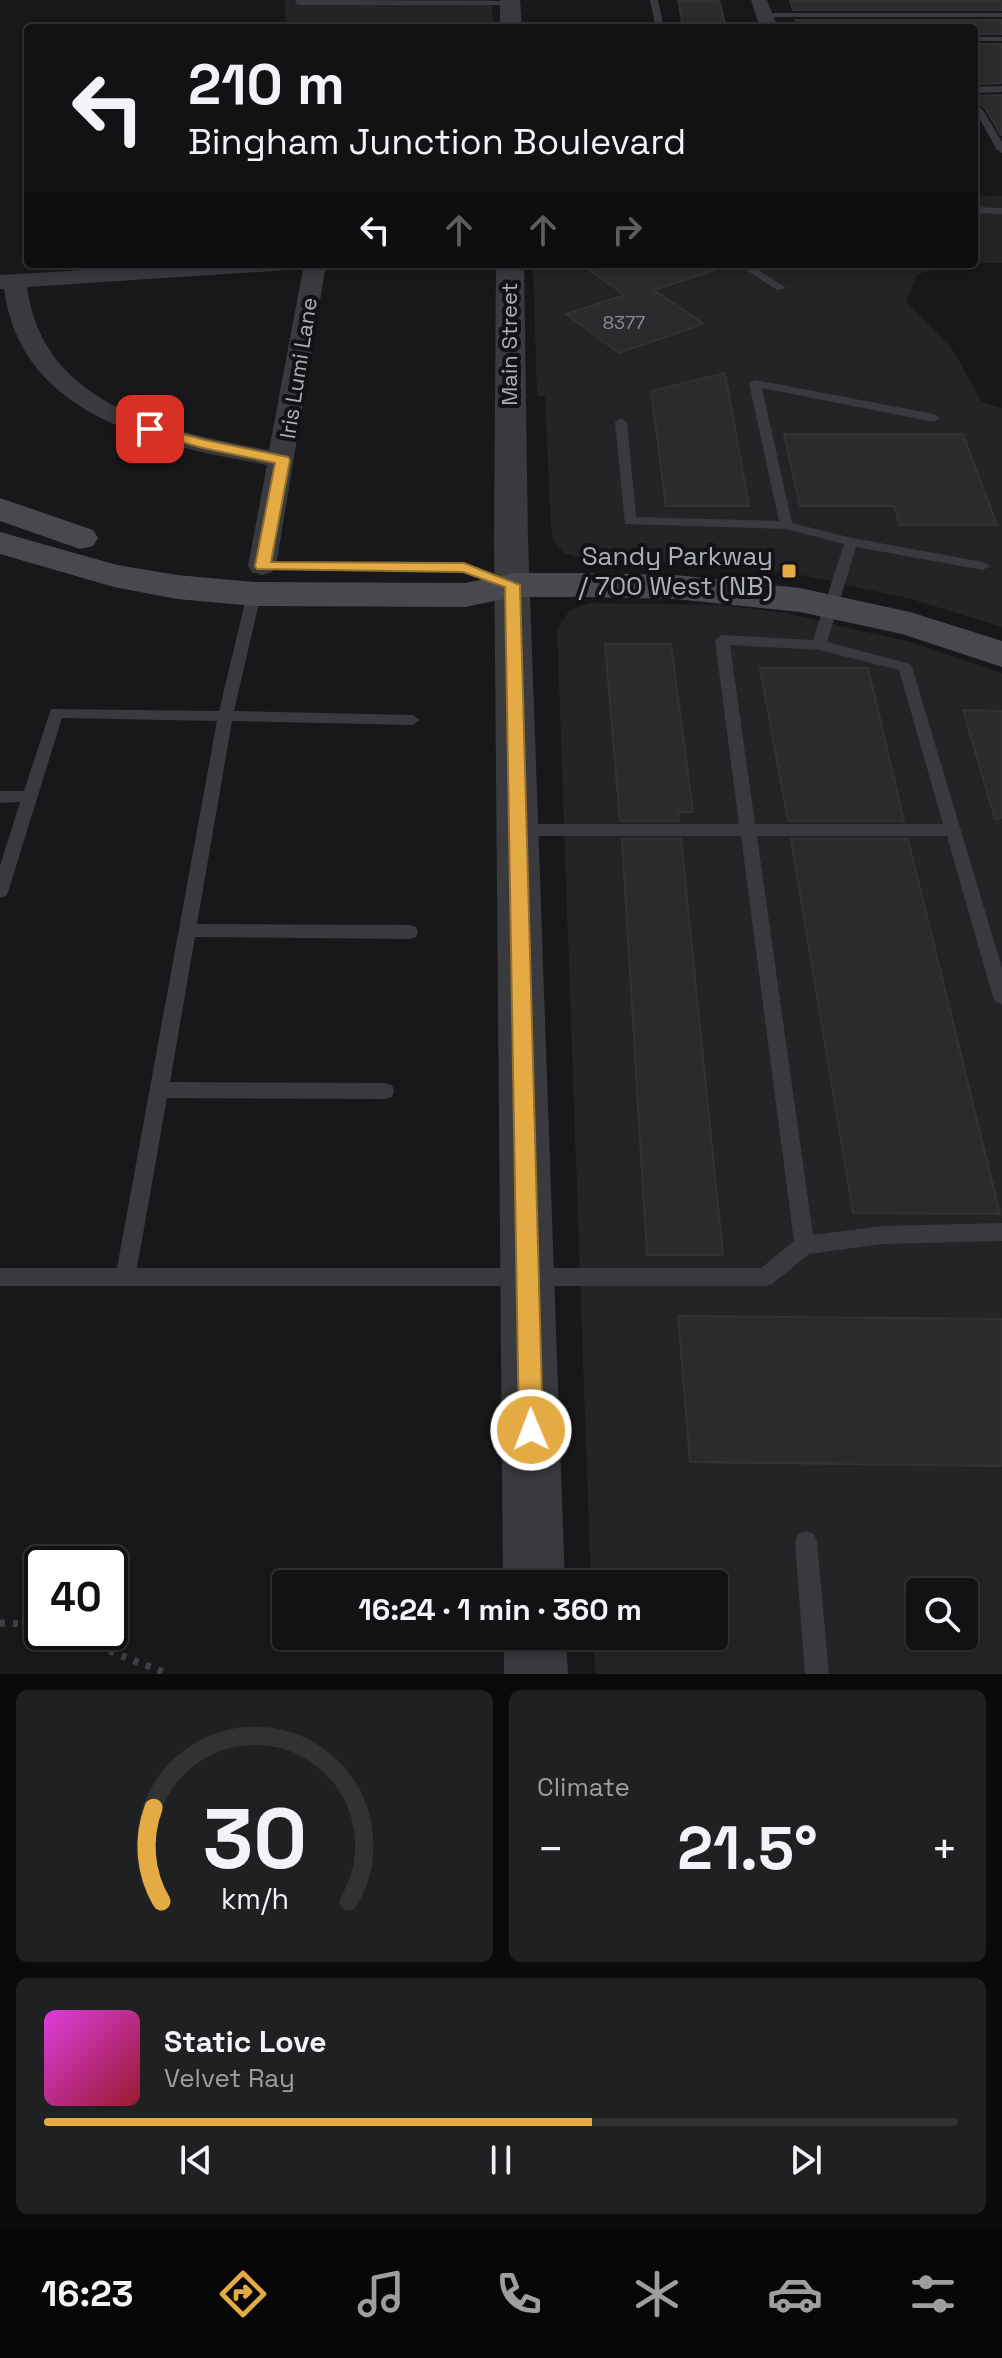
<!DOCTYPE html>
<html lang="en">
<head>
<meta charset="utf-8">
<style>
  :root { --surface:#121214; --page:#1f2022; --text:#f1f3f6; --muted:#9c9ea0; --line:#313234; --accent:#e4ab45 }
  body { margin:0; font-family:"Space Grotesk",sans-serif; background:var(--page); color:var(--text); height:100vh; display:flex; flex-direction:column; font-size:30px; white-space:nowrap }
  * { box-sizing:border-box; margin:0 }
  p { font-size:26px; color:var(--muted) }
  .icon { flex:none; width:44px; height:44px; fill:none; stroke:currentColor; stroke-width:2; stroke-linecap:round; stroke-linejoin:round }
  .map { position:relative; height:1674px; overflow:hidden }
  .drawer { display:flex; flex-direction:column; gap:16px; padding:16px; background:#0a0a0b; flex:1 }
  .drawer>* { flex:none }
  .guide { position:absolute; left:24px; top:24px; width:954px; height:244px; border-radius:8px; box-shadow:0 4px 12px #0003,0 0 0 2px var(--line); background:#121214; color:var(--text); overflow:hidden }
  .tools { position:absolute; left:906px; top:1578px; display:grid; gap:16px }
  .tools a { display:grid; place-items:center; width:72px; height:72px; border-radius:8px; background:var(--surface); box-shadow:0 4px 12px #0003,0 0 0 2px var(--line); font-size:40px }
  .speed { position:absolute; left:24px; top:1546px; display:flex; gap:16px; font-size:40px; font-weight:700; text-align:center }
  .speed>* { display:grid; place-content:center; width:104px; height:104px; border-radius:50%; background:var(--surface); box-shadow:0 4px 12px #0003,0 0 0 2px var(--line); line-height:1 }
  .speed .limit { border:4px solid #111; border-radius:12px; background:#fff; color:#111 }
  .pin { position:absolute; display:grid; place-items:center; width:68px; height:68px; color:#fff; margin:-34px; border-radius:16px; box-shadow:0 4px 12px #0006 }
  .me { position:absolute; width:88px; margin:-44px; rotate:359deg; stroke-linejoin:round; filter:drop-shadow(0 0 6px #0008) }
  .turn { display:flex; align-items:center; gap:28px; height:168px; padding:0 32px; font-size:36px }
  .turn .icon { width:104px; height:104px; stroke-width:2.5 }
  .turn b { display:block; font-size:56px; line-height:68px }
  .lanes { display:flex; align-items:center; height:76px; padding:0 32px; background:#0003; justify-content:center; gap:40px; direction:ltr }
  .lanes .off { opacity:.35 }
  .big { font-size:60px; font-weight:600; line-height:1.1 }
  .drawer .tile { flex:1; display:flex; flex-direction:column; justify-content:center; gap:12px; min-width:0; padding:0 28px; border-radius:12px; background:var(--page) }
  .drawer .dial { align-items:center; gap:0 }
  .dial svg { height:208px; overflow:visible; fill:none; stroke:var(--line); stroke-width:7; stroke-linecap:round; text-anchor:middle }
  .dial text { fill:var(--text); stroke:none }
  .song { display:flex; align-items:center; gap:24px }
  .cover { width:96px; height:96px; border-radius:12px; background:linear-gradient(135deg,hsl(300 70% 55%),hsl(350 70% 35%)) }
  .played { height:8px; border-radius:4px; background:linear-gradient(90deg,var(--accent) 60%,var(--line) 60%) }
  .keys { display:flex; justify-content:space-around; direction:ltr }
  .heat { display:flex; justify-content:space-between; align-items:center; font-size:44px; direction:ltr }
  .drawer .tiles { flex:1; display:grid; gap:16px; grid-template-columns:1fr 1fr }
  .tile:last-child { grid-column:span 2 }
  .trip { position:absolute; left:272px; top:1570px; width:456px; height:80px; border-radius:8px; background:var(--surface); box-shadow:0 4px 12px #0003,0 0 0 2px var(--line); font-weight:600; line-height:80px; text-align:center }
  .tabs { display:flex; height:128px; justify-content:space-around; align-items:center; background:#070708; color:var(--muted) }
  .tabs .icon { width:56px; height:56px }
  .tabs .on { color:var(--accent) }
  .tabs b { font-size:36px; color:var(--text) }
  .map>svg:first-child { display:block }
  .built { fill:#242427; fill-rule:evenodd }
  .building { fill:#2b2b2e; stroke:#323235; stroke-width:2 }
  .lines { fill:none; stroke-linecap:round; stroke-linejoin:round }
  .path { stroke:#3f4145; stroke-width:7; stroke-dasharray:5 8; stroke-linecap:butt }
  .service { fill:#393a3e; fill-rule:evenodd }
  .minor { fill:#393a3e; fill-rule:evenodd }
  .tertiary { fill:#393a3e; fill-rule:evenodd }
  .secondary { fill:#47494e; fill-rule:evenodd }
  .route { fill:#e4ab45; stroke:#946f2d; stroke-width:2 }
  .poi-dot { fill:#e4ab45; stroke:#131315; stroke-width:3 }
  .labels { text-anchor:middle; stroke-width:8; stroke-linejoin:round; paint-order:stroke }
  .far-number-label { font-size:18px; fill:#8a8d95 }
  .far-street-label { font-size:22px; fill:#abafb8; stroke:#131315 }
  .poi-label { font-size:26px; fill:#abafb8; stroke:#131315; text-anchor:end }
</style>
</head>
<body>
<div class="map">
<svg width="1002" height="1674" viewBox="0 0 1002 1674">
  <rect width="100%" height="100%" fill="#18181a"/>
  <path class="built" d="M285 0H492L493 28H286Z
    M974 196H1002V263H974Z
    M533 264H946L917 275 906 302 950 345 982 402 1002 408V627L911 599 796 574 695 563 589 560 564 553 554 542 551 528 545 396H537Z
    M590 603 720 605 786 613 909 642 1002 673V1674H595L593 1636H714V1584H591L557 628 570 610ZM920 1592H964V1636H920Z"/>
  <path class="building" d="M678 0H719L726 27H683Z
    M790 0H1002V10H793Z
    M796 20H1002V34H974V28H799Z
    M974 44H1002V83L974 84Z
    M1002 95V135H1001L985 108 979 104 974 107V96Z
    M580 264H718V269L654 290 704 324 619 353 566 314 625 295Z
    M725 373 749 506H666L651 391Z
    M784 434H963L997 525H900L894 506H800Z
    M605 644H671L693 812H678L679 821H620Z
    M760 668H868L904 821H788Z
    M963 710 1002 711V818L995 819Z
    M622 839H681L723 1255H647Z
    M791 839H908L1000 1214 853 1213Z
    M678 1316 1002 1319V1466L690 1462Z"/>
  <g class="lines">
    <path class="path" d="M0 1623 42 1625
      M61 1632 168 1674"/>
    <path class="service" d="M296 0 510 1 514 3 510 5H299L295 3Z
      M650 0H658L664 28H656Z
      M764 13H1002V17H761Z
      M429 24 469 28H383L387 26Z
      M974 37H1002V41H974Z
      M1002 86V92L974 93V87Z
      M979 107 983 110 1002 142V153L997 150 975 110Z
      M974 207 1002 208V214L974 213Z
      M737 264H749L786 288 777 290Z
      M755 380 934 414 940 418 934 422 762 388 792 523 852 538 983 562 990 566 983 570 856 547 827 642 910 664 912 667 1002 968V1004L996 1002 993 997 947 836H757L813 1235 883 1226 1002 1223V1241L883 1244 809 1254 772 1284 765 1286H0V1268H117L217 721 62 718 8 892 6 896 0 898V866L20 802 0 803V791H24L51 709 219 711 247 594 254 590 261 594 234 711 413 715 420 720 413 725 232 721 197 924 410 925 416 927 418 932 416 937 410 939 195 937 170 1082 385 1083 392 1085 394 1091 392 1097 385 1099 167 1098 137 1268H761L794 1241 741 836H519L511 830 519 824H739L715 640 722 635 813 640 844 544 786 529 625 524 615 422 621 418 627 422 636 517 779 521 749 383ZM730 645 819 650 899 670 943 824H755Z
      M806 1531 814 1534 817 1542 829 1674H805L795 1542 798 1534Z"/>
    <path class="minor" d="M751 0H767L778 28H760Z
      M186 264H326L276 566 272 572 262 575 252 572 248 566 267 465C159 445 21 419 4 289H0V275ZM303 269 269 450C169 431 43 408 27 287Z"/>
    <path class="tertiary" d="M500 0H520L522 28H500Z
      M496 264H524L528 540 565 1584H503L494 540Z
      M504 1636H566L568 1674H504Z"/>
    <path class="secondary" d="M0 498 93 530 98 538 93 546 80 549 0 521Z
      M0 532 117 565 177 575 254 582 465 583 513 573H583L675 575 800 588 910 612 1002 641V667L902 634 800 612 675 599 583 597H513L465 607 254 606 177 599 114 587 0 554Z"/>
  </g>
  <path class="route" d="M150 425 205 440 288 457 290 460 271 562 464 563 520 585 543 1430 540 1439 531 1442 522 1439 519 1430 505 587 463 572 257 569 255 566 275 463 203 448 145 432V426Z"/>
  <rect class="poi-dot" x="781" y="563" width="16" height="16" rx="4"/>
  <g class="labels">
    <g class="far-number-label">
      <text x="624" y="329">8377</text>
    </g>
    <g class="far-street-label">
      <text transform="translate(509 344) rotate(-90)" y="8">Main Street</text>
      <text transform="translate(298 368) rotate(-81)" y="8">Iris Lumi Lane</text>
    </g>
    <g class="poi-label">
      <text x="773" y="565">Sandy Parkway<tspan x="773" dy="30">/ 700 West (NB)</tspan></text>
    </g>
  </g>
</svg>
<div class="tools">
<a><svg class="icon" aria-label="search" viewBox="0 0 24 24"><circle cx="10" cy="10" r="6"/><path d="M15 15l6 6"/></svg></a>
</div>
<div class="speed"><div class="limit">40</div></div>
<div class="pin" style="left:150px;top:429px;background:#d93025"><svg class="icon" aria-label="arrive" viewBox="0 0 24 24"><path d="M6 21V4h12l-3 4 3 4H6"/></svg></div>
<svg class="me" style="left:531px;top:1430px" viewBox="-20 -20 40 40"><circle r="17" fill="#e4ab45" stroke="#fff" stroke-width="3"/><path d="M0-11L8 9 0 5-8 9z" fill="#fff"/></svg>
<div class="trip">16:24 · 1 min · 360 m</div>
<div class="guide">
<div class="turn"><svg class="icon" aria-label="left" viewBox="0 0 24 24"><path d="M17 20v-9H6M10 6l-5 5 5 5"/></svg><div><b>210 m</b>Bingham Junction Boulevard</div></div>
<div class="lanes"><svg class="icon" aria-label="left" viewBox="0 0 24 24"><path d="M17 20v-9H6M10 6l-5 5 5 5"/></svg><svg class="icon off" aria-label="ahead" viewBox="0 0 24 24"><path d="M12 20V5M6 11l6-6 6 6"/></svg><svg class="icon off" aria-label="ahead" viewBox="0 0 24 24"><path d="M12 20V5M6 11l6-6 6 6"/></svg><svg class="icon off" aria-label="right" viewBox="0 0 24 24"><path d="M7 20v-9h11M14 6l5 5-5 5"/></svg></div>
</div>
</div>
<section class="drawer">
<div class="tiles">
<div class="tile dial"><svg viewBox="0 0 100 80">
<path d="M14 69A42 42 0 1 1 86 69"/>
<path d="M14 69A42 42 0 0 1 11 33" stroke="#e4ab45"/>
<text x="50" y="56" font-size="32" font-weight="700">30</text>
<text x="50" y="72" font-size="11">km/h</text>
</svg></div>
<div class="tile"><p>Climate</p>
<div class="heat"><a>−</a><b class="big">21.5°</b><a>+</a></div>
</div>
<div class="tile">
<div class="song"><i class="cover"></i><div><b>Static Love</b><p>Velvet Ray</p></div></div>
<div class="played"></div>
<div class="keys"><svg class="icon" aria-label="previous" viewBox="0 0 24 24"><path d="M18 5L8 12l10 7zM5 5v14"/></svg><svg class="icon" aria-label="pause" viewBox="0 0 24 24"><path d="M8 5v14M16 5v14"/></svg><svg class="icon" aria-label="next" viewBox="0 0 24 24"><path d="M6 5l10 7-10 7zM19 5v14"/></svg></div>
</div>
</div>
</section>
<nav class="tabs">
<b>16:23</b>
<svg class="icon on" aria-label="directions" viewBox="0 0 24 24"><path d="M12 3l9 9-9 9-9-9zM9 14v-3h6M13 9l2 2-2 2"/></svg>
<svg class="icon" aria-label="music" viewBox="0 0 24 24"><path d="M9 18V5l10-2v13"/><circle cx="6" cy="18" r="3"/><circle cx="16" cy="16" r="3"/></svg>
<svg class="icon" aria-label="phone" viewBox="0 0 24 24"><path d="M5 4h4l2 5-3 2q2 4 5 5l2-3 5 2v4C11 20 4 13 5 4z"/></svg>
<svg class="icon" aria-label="climate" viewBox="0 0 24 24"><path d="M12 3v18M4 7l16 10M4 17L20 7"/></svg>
<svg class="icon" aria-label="car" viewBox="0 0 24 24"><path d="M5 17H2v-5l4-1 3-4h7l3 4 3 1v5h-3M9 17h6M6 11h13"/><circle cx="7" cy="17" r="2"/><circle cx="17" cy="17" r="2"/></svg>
<svg class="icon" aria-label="filters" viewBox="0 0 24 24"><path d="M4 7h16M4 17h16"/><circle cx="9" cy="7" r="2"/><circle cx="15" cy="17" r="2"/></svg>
</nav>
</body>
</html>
